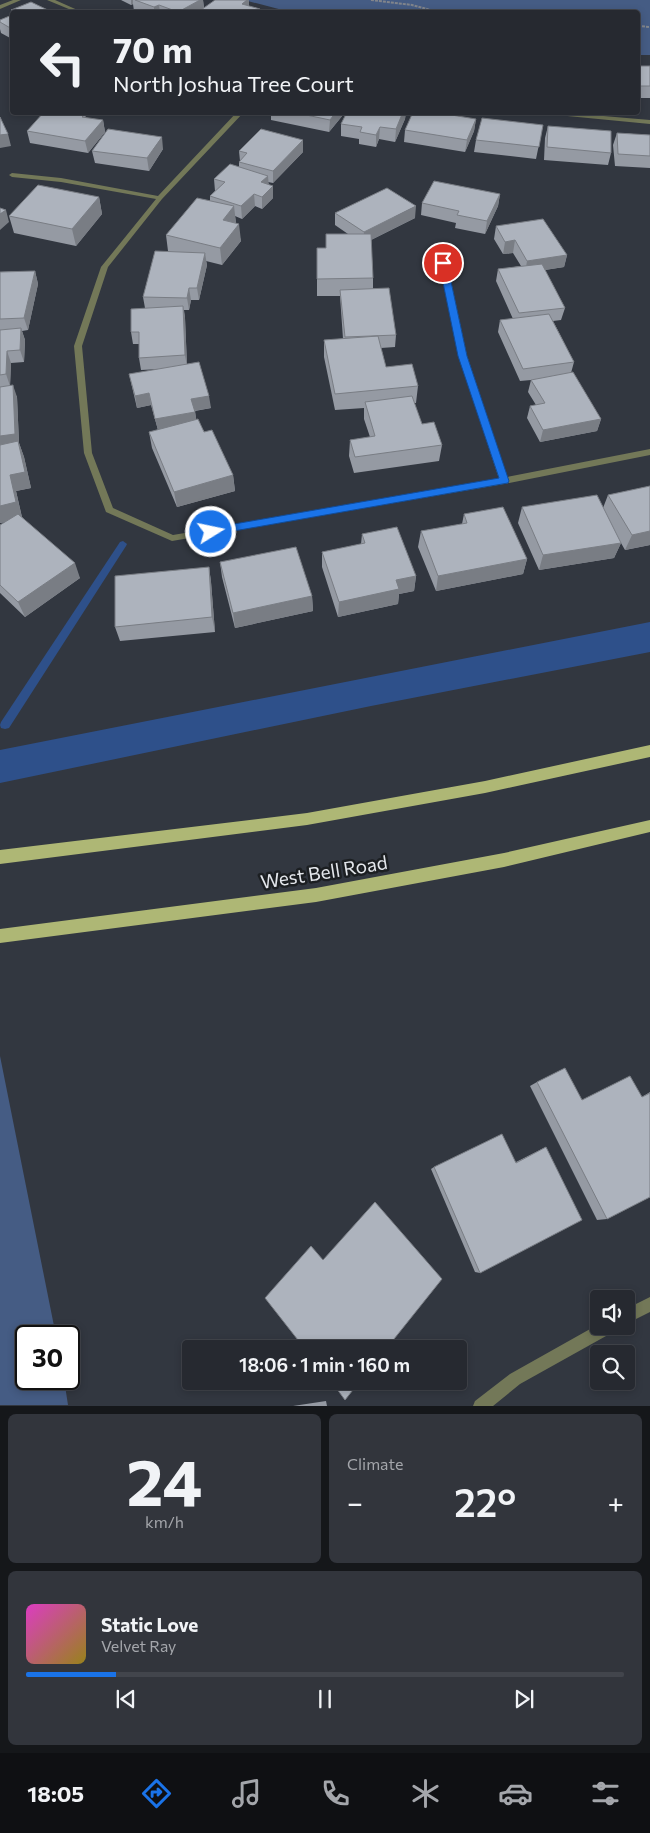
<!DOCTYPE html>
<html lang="en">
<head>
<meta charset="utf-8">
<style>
  :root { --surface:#262930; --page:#32353c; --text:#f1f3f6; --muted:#a4a6ab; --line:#42454c; --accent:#1a73e8 }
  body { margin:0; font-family:Commissioner,sans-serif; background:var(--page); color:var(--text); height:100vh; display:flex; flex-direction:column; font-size:19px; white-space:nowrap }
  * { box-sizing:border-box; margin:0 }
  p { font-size:16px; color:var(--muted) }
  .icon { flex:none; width:28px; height:28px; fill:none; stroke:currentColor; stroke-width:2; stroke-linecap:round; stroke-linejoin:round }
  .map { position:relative; height:1406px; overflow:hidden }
  .details { display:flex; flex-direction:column; gap:8px; padding:8px; background:#15171a; flex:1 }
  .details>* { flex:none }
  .banner { position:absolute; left:10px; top:10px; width:630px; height:105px; border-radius:5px; box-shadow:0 2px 8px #0003,0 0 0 1px var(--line); background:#262930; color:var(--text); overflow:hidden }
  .fabs { position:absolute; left:590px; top:1290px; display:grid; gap:10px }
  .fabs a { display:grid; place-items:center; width:45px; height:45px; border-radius:5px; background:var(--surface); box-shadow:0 2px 8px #0003,0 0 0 1px var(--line); font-size:25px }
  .speed { position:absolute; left:15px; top:1325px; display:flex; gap:10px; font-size:25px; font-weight:700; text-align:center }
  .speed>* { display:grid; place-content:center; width:65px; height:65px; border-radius:50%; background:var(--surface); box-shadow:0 2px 8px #0003,0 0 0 1px var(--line); line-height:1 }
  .speed .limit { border:2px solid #111; border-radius:8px; background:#fff; color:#111 }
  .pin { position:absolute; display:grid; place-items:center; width:42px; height:42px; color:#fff; margin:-21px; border:2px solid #fff; border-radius:50%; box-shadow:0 1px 5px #0007 }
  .me { position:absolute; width:55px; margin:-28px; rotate:80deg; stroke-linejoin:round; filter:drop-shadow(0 0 4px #0008) }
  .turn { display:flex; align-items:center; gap:18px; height:105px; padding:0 20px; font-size:22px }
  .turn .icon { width:65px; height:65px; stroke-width:2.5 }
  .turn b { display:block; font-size:35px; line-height:42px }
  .big { font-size:38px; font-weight:600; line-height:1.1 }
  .details .card { flex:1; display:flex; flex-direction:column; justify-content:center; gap:8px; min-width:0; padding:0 18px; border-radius:8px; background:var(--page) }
  .details .dial { align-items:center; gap:0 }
  .dial b { font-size:65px; line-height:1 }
  .song { display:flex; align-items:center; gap:15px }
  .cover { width:60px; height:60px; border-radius:8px; background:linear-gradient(135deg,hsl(310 70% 55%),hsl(50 70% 35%)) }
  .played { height:5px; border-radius:2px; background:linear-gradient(90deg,var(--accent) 15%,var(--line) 15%) }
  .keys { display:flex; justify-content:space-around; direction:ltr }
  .heat { display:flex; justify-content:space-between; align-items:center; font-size:28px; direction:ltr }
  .details .tiles { flex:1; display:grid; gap:8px; grid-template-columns:1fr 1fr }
  .card:last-child { grid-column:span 2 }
  .trip { position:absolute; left:182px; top:1340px; width:285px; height:50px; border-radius:5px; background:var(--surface); box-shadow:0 2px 8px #0003,0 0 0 1px var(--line); font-weight:600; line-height:50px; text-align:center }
  .menu { display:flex; height:80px; justify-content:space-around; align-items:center; background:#0f1013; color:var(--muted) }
  .menu .icon { width:35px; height:35px }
  .menu .current { color:var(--accent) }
  .menu b { font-size:22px; color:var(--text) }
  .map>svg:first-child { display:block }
  .green { fill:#455c84 }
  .water { fill:#2e508a }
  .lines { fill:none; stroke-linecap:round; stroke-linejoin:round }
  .stream { fill:#2e508a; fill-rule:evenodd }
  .path { stroke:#81858c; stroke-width:2; stroke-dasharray:3 1; stroke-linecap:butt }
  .minor { fill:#737858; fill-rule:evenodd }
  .primary { fill:#aeb775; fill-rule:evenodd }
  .wall { fill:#959aa3 }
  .shaded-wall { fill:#797d84 }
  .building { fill:#adb3bd; stroke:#797d84 }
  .route { fill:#1a73e8; stroke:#114b97 }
  .labels { text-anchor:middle; stroke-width:5; stroke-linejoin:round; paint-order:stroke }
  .street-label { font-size:19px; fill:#e4e7ec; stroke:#1c1f22 }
</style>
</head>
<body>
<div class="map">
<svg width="650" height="1406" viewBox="0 0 650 1406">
  <rect width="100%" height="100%" fill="#323740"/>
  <path class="green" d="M244 0H650V55H638V12H290Z
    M0 1056 56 1336H26V1379H64L68 1405H0Z"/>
  <path class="water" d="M650 622V652L371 706 0 783V750Z"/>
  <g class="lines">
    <path class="stream" d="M123 541 127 544 126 546 9 728 5 729 1 728 0 725 1 722 120 542Z"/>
    <path class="path" d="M371 0 412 5 438 12
      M638 26 650 27"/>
    <path class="minor" d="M13 0H21L0 9V5Z
      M47 0H55L82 12H76Z
      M237 112H244L162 199 108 267 82 346 92 453 113 508 173 535 499 479 459 356 439 263 443 261 447 263 467 356 507 477 650 449V455L504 484 172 541 106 512 84 453 74 346 101 267 156 199 61 182 12 177 9 175 12 173 61 178 158 196Z
      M526 112H557L650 120V124Z
      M650 1297V1312L626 1324V1309Z
      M599 1324V1326H617L615 1331 520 1384 493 1406H473L475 1401 510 1374Z"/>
    <path class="primary" d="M650 745V757L485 793 307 825 0 864V850L307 813 485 781Z
      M650 820V832L504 867 316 902 0 943V929L316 888 504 853Z"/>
  </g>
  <path class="wall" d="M121 0H203L204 8 249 6 260 9V12H139L134 11 133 4 131 5Z
    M12 15V39L1 33 0 29V20Z
    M638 66H650V98H638Z
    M271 112H343V115L329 132 271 120Z
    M347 112H406L405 119 395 142 379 139 376 147 359 144V139L341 136V124Z
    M85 114 86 118 103 120 105 132 88 153 30 143 27 131Z
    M476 119 474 131 465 152 404 142 405 130Z
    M543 125 536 159 474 152 476 140Z
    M548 126 611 153 608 165 544 160 545 138Z
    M617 133 650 135V168L615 166 613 145Z
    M303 140V152L273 183 268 182 269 185 273 186V198L262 209 255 206 242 219 235 216 236 223 241 241 222 265 206 261 207 265 199 300H191L189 310H184L185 318 187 364 211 408 195 411 196 419 233 475 235 491 177 507 152 448 149 432 158 430 151 405 137 408 129 374 161 369 141 370 139 358V344H133L131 332 145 308 143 297 168 251 166 235 210 201V196L215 191 214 179 239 167V162L240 161 239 151Z
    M163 149 149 171 95 163 92 151Z
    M500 194 498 206 485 234 455 228 456 223 421 215 422 203Z
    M99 197 102 214 76 246 14 233 9 216Z
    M335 213 415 218 371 240 373 278V288L396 335 395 347 381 348 386 367 418 386 416 403H414L422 424 442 445 439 461 354 473 349 456 350 440 370 437 364 419V408L335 410 324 357V340L343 339 340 296H317V248H326L348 234 335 225Z
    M496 226 567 255 564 267 545 270 565 308 561 320 553 321 574 362 571 373 601 419 597 431 540 442 527 418 530 406 536 405 528 392 531 380 520 381 498 332 500 320 513 319 496 281 498 269 521 266 513 253 503 254 494 239Z
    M35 271 38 284 28 330 22 331 25 340 24 362 11 363 10 386 17 397 19 443 24 457 31 488 16 491 22 517 80 578 25 617 0 593V525L6 522 0 523V272Z
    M650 486V545L625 550 621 543 614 558 539 570 518 523 522 507 603 508 608 495Z
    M464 514 527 559 523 574 436 591 418 547 421 531 462 524Z
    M362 534 416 576 414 591 399 594 398 604 338 617 322 567V552L361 544Z
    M220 562 312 596 313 611 235 628 222 577Z
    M209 567 211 582 215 632 120 641 115 627Z
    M537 1082 582 1100 642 1097 650 1092V1197L607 1219 597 1220 530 1086Z
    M546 1147 480 1273 475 1272 431 1169 434 1167 516 1162Z
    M326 1401 327 1406H293Z"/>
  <path class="shaded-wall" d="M131 0H133V4L131 5Z
    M200 0H203L204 10 200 12H178Z
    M247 0H249V11L242 4Z
    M159 5 160 12H154V7Z
    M260 9V12H255Z
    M336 112H343V115L329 132 330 120Z
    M403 112H406L405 119 395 142 396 129Z
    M476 119 474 131 465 152 467 140Z
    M103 120 105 132 88 153 85 141Z
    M380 127 379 139 376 147V135Z
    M8 134 11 146 0 148V135Z
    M162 137 163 149 149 171 147 158Z
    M303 140V152L273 183V171Z
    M268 176 269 188 261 182Z
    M273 186V198L262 209V197Z
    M254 194 255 206 242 219 241 206Z
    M500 194 498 206 485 234 487 221Z
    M99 197 102 214 76 246 72 229Z
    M234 206 236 223 223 220Z
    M416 206 415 218 363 244 364 232Z
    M6 210 9 222 0 230V214Z
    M239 224 241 241 222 265 220 248Z
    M515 240 513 253 503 254 505 242Z
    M205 253 207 265 199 300 197 288Z
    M567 255 564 267 525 273 527 261Z
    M35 271 38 284 28 330 24 318Z
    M189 288 191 300 189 310 187 298Z
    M183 306 185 318 187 367 185 355Z
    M21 328 25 340 24 362 20 350Z
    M7 351 11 363 10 386 6 374Z
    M13 385 17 397 19 443 24 457 31 488 16 491 22 518 0 523V436Z
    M149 393 151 405 137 408 135 396Z
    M209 396 211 408 193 411 191 399Z
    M195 412 197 423 158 430 155 419Z
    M601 419 597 431 540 442 543 430Z
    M233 475 235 491 177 507 174 492Z
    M650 531V545L625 550 632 535Z
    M621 543 614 558 539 570 543 555Z
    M527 559 523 574 436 591 438 576Z
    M75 563 80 578 25 617 18 602Z
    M209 567 211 582 215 632 212 617Z
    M416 576 414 591 399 594 398 604 338 617 339 602 396 580Z
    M312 596 313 611 235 628 233 613Z"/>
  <path class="building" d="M135 0H200L178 12 159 5 154 7Z
    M215 0H247L242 4 260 9 255 12H198Z
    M31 2 52 12H17L11 10Z
    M12 15V29L0 22V20Z
    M638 66H650V86H638Z
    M44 112H76L85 114 82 117 103 120 85 141 27 131Z
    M292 112H336L330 120Z
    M347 112H403L396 129 380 127 376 135 360 132 362 127 341 124Z
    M413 112H433L476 119 467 140 405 130Z
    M0 117 8 134 0 135Z
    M482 118 543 125 539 147 476 140Z
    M548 126 611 131V153L547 147Z
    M108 129 162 137 147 158 92 151Z
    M261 129 303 140 273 171 239 162 247 153 239 151Z
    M617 133 650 135V156L618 154Z
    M230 164 268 176 261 182 273 186 262 197 254 194 241 206 210 196 225 182 214 179Z
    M434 181 500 194 487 221 457 215 459 211 422 203Z
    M38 185 99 197 72 229 9 216Z
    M387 188 416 206 364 232 335 213Z
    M197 198 234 206 223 220 239 224 220 248 166 235Z
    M0 208 6 210 0 214Z
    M543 219 567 255 527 261 515 240 505 242 496 226Z
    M326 234H371L373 278 317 279V248H326Z
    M155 251 205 253 197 288H189L187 298 143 297Z
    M542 264 565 308 519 313 498 269Z
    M35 271 24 318 0 319V272Z
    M389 288 396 335 345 337 340 290Z
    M183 306 185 355 139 358V332H131V309Z
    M549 314 574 362 523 369 500 320Z
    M21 328 20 350 7 351 6 374 0 375V330Z
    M378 336 386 367 412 364 418 386 335 394 324 340Z
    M199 362 209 396 191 399 195 412 155 419 149 393 135 396 129 374Z
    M573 372 601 419 543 430 530 406 545 403 531 380Z
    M13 385 15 434 0 436V387Z
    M412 396 422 424 434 422 442 445 355 457 350 440 375 436 365 402Z
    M198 419 204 432 212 430 233 475 174 492 149 432Z
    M18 441 25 472 10 475 16 502 0 506V445Z
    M650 486V531L632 535 608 495Z
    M597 495 621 543 543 555 522 507Z
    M503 507 527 559 438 576 421 531 467 523 464 514Z
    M18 514 75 563 18 602 0 585V525Z
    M397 527 416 576 396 580 399 589 339 602 322 552 365 543 362 534Z
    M296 547 312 596 233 613 220 562Z
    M209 567 212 617 115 627V576Z
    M565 1068 582 1100 630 1076 642 1097 650 1093V1197L607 1219 537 1082Z
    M502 1134 516 1163 546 1147 582 1220 480 1273 434 1167Z
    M375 1202 442 1279 386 1349H305L265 1298 311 1246 323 1260Z
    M331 1381H360L345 1400Z"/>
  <path class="route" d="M443 261 447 263 467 356 509 481 508 483 211 535 207 534 206 532 211 528 499 478 458 356 439 263Z"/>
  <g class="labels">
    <g class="street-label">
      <text transform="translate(324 872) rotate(-9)" y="7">West Bell Road</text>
    </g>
  </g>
</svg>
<div class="fabs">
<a><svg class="icon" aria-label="sound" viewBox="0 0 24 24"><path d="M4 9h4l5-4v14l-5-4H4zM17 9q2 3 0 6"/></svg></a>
<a><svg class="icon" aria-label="search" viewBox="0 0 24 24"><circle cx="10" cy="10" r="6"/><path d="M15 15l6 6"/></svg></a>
</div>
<div class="speed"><div class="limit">30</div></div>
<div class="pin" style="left:443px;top:263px;background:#d93025"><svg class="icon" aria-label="arrive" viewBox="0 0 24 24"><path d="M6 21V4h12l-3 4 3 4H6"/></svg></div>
<svg class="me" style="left:211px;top:532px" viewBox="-20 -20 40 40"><circle r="17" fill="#1a73e8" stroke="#fff" stroke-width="3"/><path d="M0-11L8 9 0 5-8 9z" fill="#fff"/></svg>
<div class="trip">18:06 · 1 min · 160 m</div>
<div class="banner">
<div class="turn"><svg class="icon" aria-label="left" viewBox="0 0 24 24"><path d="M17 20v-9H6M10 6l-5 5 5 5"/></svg><div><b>70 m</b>North Joshua Tree Court</div></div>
</div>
</div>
<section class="details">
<div class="tiles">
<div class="card dial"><b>24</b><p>km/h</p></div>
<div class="card"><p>Climate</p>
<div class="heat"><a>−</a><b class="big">22°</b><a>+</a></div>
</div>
<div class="card">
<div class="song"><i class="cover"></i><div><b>Static Love</b><p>Velvet Ray</p></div></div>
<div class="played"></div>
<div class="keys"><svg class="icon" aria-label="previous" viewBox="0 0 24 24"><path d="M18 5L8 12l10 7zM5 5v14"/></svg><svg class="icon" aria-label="pause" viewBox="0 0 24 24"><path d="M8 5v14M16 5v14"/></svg><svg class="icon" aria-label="next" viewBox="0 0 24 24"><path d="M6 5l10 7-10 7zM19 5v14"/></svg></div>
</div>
</div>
</section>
<nav class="menu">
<b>18:05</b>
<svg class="icon current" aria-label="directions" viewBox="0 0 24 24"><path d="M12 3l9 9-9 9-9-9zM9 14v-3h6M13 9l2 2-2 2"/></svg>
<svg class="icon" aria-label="music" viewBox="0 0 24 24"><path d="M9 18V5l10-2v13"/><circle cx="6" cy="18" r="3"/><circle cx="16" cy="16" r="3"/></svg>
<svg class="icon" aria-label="phone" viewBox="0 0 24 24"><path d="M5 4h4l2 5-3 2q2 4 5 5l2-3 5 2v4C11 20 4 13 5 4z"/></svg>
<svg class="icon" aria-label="climate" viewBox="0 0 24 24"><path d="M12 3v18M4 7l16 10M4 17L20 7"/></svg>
<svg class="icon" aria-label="car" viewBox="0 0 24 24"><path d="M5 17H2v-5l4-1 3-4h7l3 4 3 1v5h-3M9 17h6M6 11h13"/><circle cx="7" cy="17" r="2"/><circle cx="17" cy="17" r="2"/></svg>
<svg class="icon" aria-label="filters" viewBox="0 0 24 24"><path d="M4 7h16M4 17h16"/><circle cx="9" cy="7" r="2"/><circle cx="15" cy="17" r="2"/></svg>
</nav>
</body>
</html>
